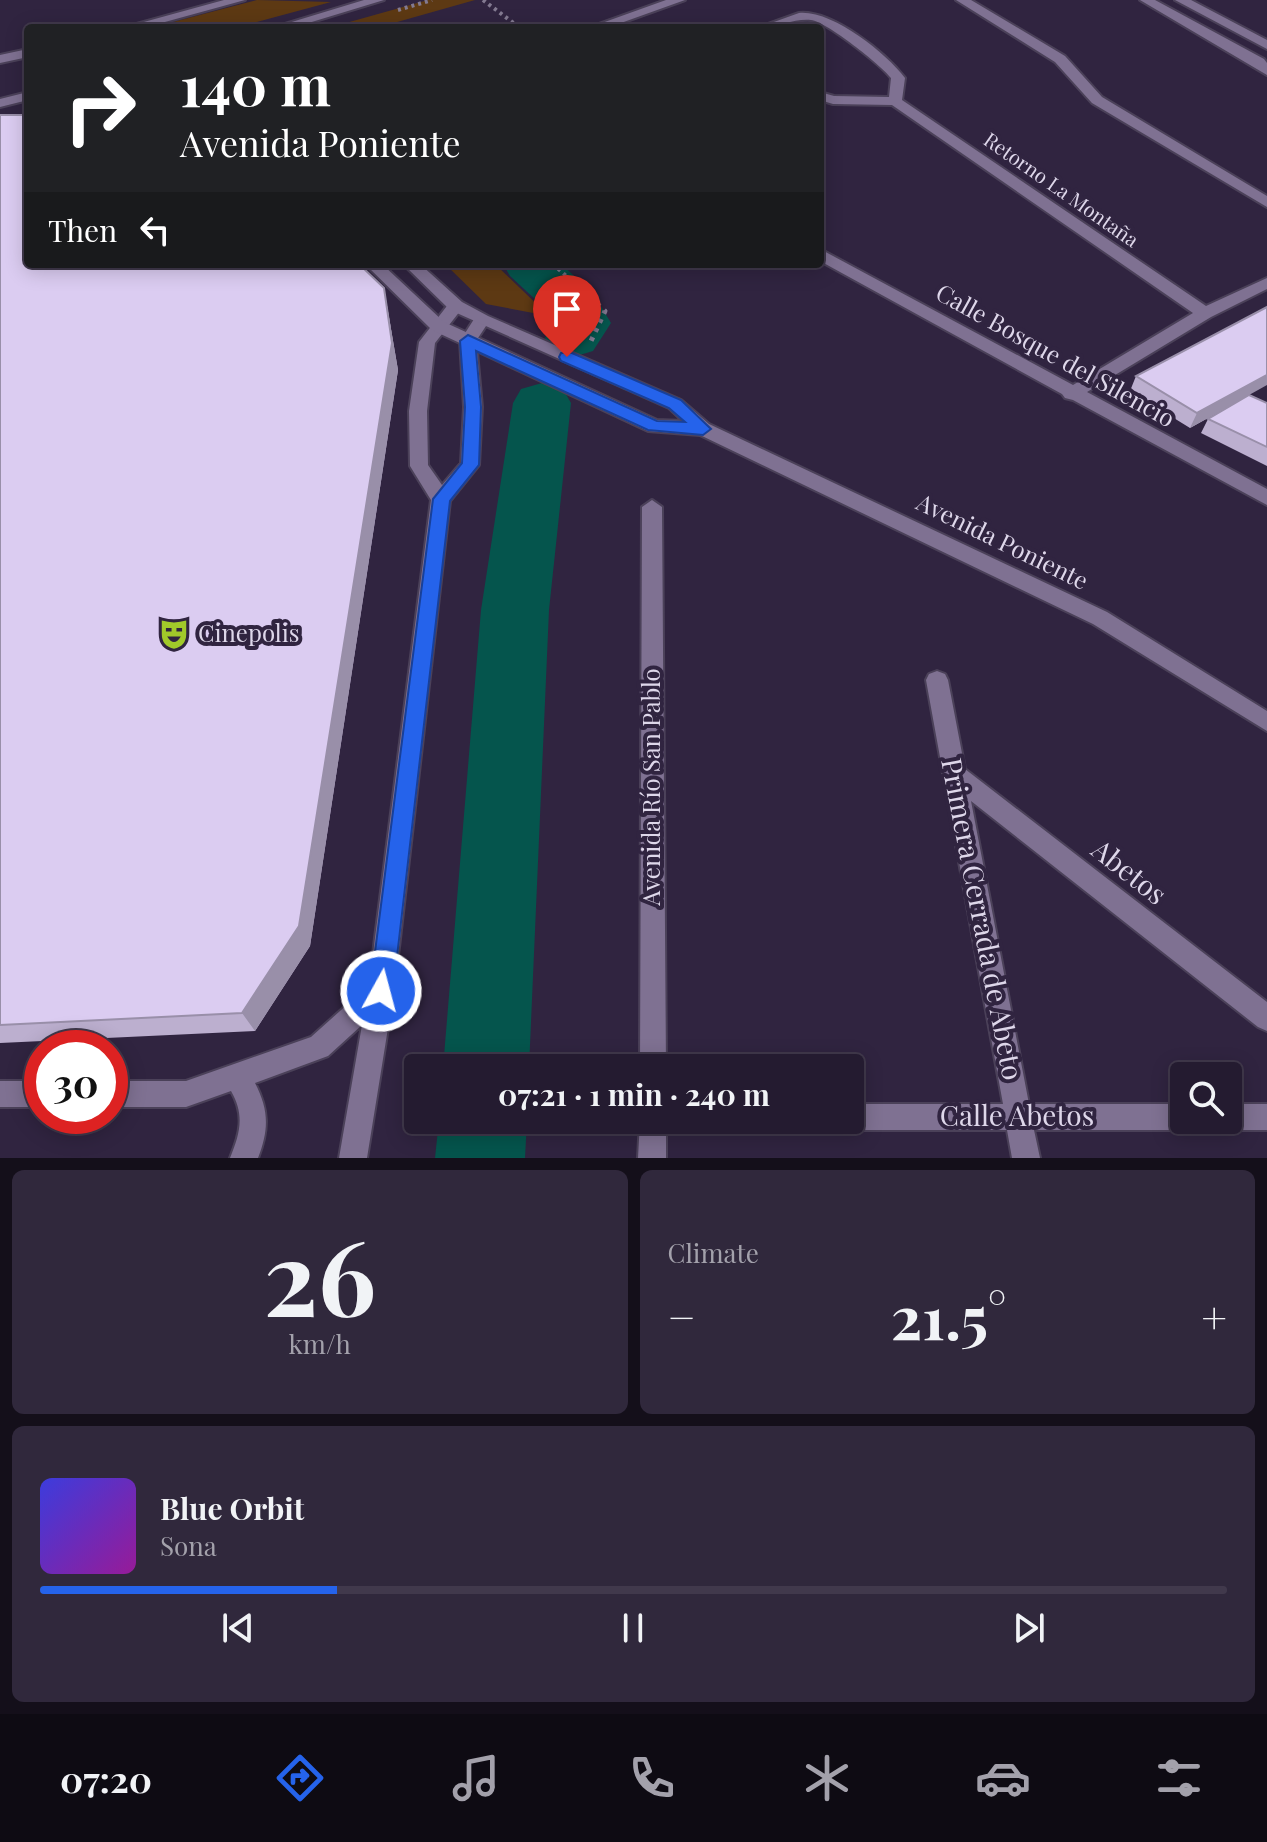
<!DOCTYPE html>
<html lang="en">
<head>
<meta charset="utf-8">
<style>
  :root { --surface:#241b30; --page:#30283c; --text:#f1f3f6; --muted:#a3a1ab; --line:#41394c; --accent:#2563eb }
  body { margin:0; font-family:"Playfair Display",serif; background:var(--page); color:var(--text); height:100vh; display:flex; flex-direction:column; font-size:30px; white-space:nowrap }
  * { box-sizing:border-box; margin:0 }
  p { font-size:26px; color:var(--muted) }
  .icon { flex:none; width:44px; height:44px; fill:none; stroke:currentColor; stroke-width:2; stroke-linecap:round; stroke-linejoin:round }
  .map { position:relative; height:1158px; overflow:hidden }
  .panel { display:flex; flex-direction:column; gap:12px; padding:12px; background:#140f1a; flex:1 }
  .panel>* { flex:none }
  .banner { position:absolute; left:24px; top:24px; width:800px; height:244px; border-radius:8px; box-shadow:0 4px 20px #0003,0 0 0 2px var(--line); background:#202124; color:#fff; overflow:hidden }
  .tools { position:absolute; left:1170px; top:1062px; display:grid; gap:16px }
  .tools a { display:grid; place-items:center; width:72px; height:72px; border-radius:8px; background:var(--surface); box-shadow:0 4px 20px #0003,0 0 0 2px var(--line); font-size:40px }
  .speed { position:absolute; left:24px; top:1030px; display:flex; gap:16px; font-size:40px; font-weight:700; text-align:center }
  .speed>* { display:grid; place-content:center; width:104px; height:104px; border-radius:50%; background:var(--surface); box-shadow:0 4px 20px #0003,0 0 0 2px var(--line); line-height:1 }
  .speed .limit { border:12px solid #d22; background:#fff; color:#111 }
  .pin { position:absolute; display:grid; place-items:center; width:68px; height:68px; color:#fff; margin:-82px -34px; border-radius:50% 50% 50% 0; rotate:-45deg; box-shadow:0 0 8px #0007 }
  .pin .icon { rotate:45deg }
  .me { position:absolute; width:88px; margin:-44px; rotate:7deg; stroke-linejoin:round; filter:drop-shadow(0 0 6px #0008) }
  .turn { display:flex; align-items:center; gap:28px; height:168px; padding:0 24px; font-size:36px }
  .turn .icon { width:104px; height:104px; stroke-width:2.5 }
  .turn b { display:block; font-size:56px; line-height:68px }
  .then { display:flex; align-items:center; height:76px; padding:0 24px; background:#0003; gap:16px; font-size:30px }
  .big { font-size:60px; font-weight:700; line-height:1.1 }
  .panel .widget { flex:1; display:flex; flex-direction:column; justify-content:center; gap:12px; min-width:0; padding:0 28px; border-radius:12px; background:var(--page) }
  .panel .dial { align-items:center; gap:0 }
  .dial b { font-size:104px; line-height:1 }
  .song { display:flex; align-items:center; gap:24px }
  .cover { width:96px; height:96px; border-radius:12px; background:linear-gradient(135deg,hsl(240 70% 55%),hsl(300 70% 35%)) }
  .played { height:8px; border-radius:4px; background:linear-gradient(90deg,var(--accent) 25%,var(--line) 25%) }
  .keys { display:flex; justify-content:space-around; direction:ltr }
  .heat { display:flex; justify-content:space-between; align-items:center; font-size:44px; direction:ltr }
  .panel .tiles { flex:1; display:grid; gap:12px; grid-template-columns:1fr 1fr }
  .widget:last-child { grid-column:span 2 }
  .trip { position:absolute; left:404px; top:1054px; width:460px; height:80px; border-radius:8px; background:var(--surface); box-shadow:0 4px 20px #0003,0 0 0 2px var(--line); font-weight:700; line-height:80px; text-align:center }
  .tabs { display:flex; height:128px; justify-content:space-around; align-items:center; background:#0e0b13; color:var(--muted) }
  .tabs .icon { width:56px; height:56px }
  .tabs .active { color:var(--accent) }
  .tabs b { font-size:36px; color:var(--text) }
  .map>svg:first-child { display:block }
  .green { fill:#5d3913 }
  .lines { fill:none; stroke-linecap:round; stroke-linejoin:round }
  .river { fill:#05554d; fill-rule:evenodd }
  .minor-casing { stroke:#4b4159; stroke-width:4 }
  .tertiary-casing { stroke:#4b4159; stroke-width:4 }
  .secondary-casing { stroke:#4b4159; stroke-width:4 }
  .path-far1 { stroke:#837a91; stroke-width:4; stroke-dasharray:3 4; stroke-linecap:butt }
  .path { stroke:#837a91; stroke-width:5; stroke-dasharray:4 6; stroke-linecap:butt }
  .minor { fill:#7f7192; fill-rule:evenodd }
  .tertiary { fill:#7f7192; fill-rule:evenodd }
  .secondary { fill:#7f7192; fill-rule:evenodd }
  .wall { fill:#bcafcf }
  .shaded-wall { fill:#998fa9 }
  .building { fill:#dbccf1; stroke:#998fa9; stroke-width:2 }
  .route { fill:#2563eb; stroke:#184099; stroke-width:2 }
  .labels { text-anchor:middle; stroke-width:8; stroke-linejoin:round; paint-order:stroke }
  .far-street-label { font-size:20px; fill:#ded7ea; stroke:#302440 }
  .street-label { font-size:24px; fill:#ded7ea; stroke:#302440 }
  .poi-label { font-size:24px; fill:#ded7ea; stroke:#302440; text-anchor:start }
  .near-street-label { font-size:28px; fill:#ded7ea; stroke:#302440 }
</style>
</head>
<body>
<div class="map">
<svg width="1267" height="1158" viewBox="0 0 1267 1158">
  <rect width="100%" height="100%" fill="#302440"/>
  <path class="green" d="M257 0 331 2 235 28H150Z
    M428 0H475L376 28H328Z
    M445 264H495L549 316 486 304Z"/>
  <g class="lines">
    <path class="river" d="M503 264H561L593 293 611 323 593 351 573 357 553 351 545 338 555 322 551 314 510 276Z
      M542 383 563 389 571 403 549 610 529 1068H443L481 610 513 403 521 389Z
      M439 1120H527L525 1158H435Z"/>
    <defs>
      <path id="minor" d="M666 0H685L607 28H588Z
        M956 0H971L1065 56 1102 97 1267 196V207L1092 103 1055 62Z
        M799 13C832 10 885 52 905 78L902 100 1206 306 1267 278V289L1211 317 1087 392 1267 489V505L1073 400 1065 398 1062 394 820 261V249L1073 385 1193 313 892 105 833 104 820 100V92L834 96 889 97 891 78C881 65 827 22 811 20 794 18 776 28 757 28Z
        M456 301 464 306 435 343 427 411 428 465 442 485 461 463 464 407 460 341 476 316 482 315 490 320 476 341 482 407 479 465 450 501 394 991 367 1158H339L362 1025 328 1056 255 1083C269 1110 269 1130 258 1158H230C240 1134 245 1115 231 1091L186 1107H110V1081H186L311 1037 369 985 431 500 410 466 409 411 419 342 450 302Z
        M652 500 662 507 666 1068H640L642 507Z
        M937 671 945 674 948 680 965 769 1267 1002V1031L1258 1027 971 801 1029 1104H1184V1120H1196L1194 1127 1184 1130H1034L1040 1158H1012L1007 1130H850L840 1127 838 1120H850V1104H1003L926 680 929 674Z
        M0 1081H42V1107H0Z
        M1228 1104H1267V1130H1228L1218 1127 1216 1120H1228Z
        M640 1120H666V1158H638Z"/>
      <path id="tertiary" d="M1140 0H1155L1264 59 1267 63V75Z
        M1175 0H1191L1267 40V49Z"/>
      <path id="secondary" d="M224 0H245L143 28H122Z
        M364 0H384L292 28H272Z
        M28 49V57L0 63V55Z
        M28 92V100L0 107V99Z
        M365 264H382L444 322 657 420 683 421 669 408 450 310 403 264H420L462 302 488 316 681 400 709 424 1107 612 1267 711V731L1093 624 700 435 648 431 432 330Z"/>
    </defs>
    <use href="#minor" class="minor-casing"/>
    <use href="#tertiary" class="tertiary-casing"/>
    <use href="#secondary" class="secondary-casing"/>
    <path class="path-far1" d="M483 0 520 28
      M398 10 432 0
      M553 264 584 292"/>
    <path class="path" d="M582 290 605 311 591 341"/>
    <use href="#minor" class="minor"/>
    <use href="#tertiary" class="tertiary"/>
    <use href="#secondary" class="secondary"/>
  </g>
  <path class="wall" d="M0 115 384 288 398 370 310 946 255 1031 0 1043Z
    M1136 376 1249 395 1267 403V466L1201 433 1208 419 1235 403 1190 428 1130 391Z"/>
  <path class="shaded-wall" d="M384 288 398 370 310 946 255 1031 242 1013Z
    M1267 375V385L1190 428 1197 413Z"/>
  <path class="building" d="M0 115H28V264H359L384 288 392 343 299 926 242 1013 0 1025Z
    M1267 307V375L1197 413 1136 376Z
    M1249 395 1267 403V447L1208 419Z"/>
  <path class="route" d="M468 335 657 421 685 422 669 408 561 361 559 357 561 353H572L681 400 711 429 703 435 648 430 476 351 481 407 479 465 450 501 393 991 389 999 381 1003 373 999 370 991 433 499 462 463 465 407 460 341Z"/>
  <defs>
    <symbol id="theatre-bare" viewBox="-9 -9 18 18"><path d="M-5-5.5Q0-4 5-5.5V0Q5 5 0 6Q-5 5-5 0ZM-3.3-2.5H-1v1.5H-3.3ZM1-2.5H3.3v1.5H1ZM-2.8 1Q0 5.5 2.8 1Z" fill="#a1c92a" stroke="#302440" stroke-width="2.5" paint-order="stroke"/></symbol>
  </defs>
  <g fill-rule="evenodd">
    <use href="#theatre-bare" x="152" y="612" width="44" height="44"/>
  </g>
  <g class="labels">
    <g class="far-street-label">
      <text transform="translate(1061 190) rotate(35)" y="7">Retorno La Montaña</text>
    </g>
    <g class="street-label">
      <text transform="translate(1055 356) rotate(29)" y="8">Calle Bosque del Silencio</text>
      <text transform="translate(1002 542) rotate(26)" y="8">Avenida Poniente</text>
      <text transform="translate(652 787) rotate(-90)" y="8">Avenida Río San Pablo</text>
    </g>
    <g class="poi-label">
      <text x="198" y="642">Cinepolis</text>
    </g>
    <g class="near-street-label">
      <text transform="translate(1129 872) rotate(38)" y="10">Abetos</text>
      <text transform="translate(982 919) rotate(79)" y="10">Primera Cerrada de Abeto</text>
      <text x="1017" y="1126">Calle Abetos</text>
    </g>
  </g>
</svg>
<div class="tools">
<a><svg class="icon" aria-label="search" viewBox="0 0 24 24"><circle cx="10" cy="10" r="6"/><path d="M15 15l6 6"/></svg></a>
</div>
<div class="speed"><div class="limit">30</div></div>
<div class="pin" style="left:567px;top:357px;background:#d93025"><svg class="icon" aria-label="arrive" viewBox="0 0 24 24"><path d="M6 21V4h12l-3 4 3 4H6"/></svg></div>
<svg class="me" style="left:381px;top:991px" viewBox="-20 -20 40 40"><circle r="17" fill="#2563eb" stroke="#fff" stroke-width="3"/><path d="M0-11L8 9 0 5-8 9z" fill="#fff"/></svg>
<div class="trip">07:21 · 1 min · 240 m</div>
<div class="banner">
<div class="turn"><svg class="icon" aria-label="right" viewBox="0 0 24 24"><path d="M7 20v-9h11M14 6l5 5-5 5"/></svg><div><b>140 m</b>Avenida Poniente</div></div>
<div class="then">Then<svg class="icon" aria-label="left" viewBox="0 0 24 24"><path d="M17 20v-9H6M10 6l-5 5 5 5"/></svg></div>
</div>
</div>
<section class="panel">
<div class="tiles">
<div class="widget dial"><b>26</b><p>km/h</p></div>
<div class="widget"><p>Climate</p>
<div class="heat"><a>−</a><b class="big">21.5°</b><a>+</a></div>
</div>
<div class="widget">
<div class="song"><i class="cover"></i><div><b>Blue Orbit</b><p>Sona</p></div></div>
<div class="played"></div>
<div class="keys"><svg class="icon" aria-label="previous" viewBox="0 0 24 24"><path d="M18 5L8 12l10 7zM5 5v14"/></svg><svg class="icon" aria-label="pause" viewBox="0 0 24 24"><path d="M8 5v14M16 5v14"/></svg><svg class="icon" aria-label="next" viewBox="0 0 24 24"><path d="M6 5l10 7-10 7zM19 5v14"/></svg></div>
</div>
</div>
</section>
<nav class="tabs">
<b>07:20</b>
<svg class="icon active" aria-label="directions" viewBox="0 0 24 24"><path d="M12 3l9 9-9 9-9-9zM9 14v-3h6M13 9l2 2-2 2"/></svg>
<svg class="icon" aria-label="music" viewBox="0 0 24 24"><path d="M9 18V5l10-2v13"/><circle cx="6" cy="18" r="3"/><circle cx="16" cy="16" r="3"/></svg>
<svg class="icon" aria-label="phone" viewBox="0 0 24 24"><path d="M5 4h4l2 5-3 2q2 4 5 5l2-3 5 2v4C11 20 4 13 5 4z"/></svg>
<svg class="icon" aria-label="climate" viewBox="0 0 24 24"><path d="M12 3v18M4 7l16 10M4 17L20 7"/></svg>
<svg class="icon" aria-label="car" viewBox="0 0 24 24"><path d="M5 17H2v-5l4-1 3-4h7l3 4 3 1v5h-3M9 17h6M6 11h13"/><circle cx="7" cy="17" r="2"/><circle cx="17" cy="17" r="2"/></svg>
<svg class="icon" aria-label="filters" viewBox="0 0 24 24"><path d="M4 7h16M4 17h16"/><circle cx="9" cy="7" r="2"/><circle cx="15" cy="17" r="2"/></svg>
</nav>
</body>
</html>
